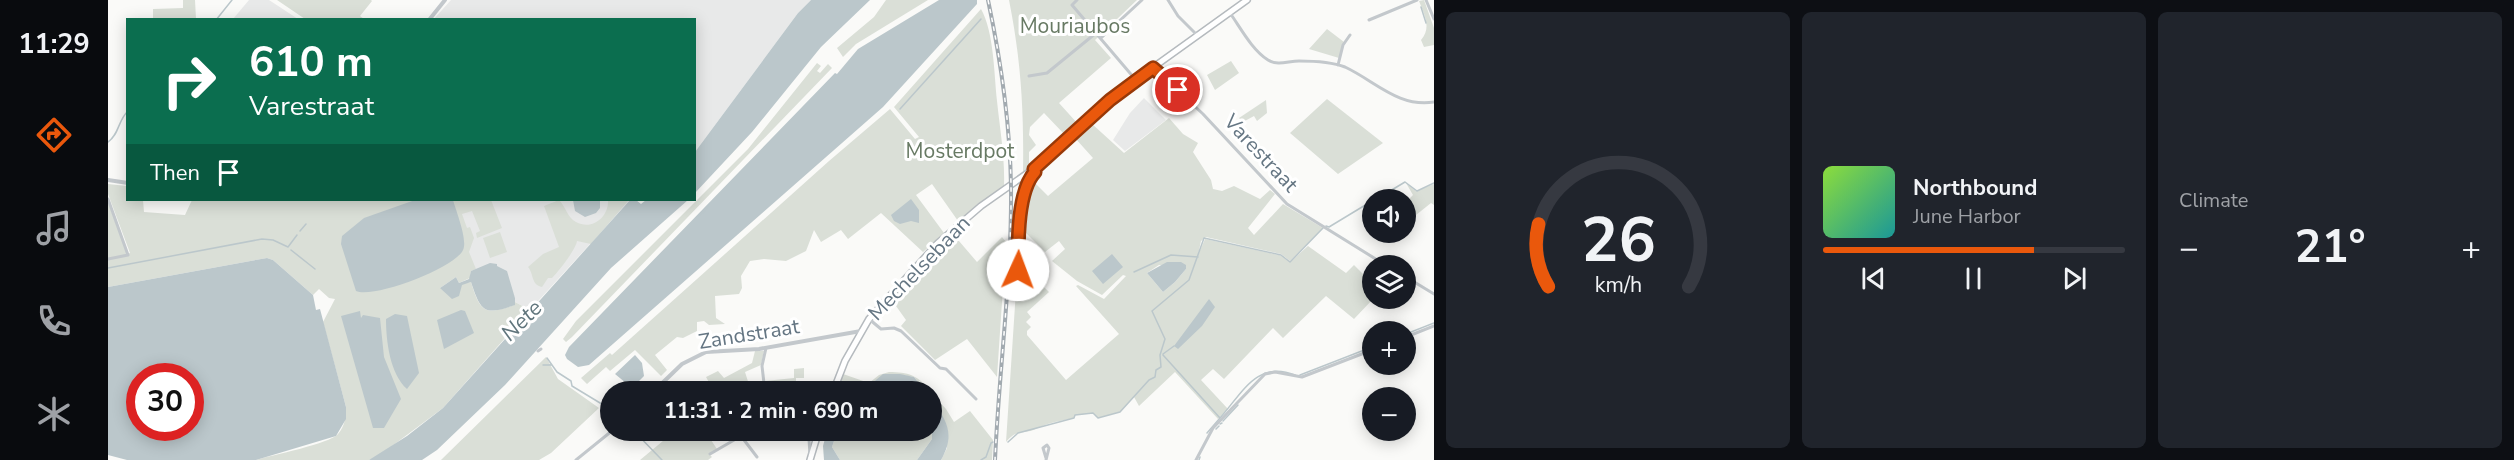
<!DOCTYPE html>
<html lang="en">
<head>
<meta charset="utf-8">
<style>
  :root { --surface:#171b24; --page:#20242c; --text:#f1f3f6; --muted:#9ea1a6; --line:#363941; --accent:#ea580c }
  body { margin:0; font-family:"Nunito Sans",sans-serif; background:var(--page); color:var(--text); height:100vh; display:flex; flex-direction:column; font-size:22px; white-space:nowrap }
  * { box-sizing:border-box; margin:0 }
  p { font-size:20px; color:var(--muted) }
  .icon { flex:none; width:33px; height:33px; fill:none; stroke:currentColor; stroke-width:2; stroke-linecap:round; stroke-linejoin:round }
  .map { position:relative; flex:1; overflow:hidden }
  .sheet { display:flex; flex-direction:column; gap:12px; padding:12px; background:#0d0f14; width:1080px }
  .sheet>* { flex:none }
  .top-card { position:absolute; left:18px; top:18px; width:570px; height:183px; border-radius:0px; box-shadow:0 3px 15px #0003; background:#0b6e4f; color:#fff; overflow:hidden }
  .fabs { position:absolute; left:1254px; top:189px; display:grid; gap:12px }
  .fabs a { display:grid; place-items:center; width:54px; height:54px; border-radius:50%; background:var(--surface); box-shadow:0 3px 15px #0003; font-size:30px }
  .speed { position:absolute; left:18px; top:363px; display:flex; gap:12px; font-size:30px; font-weight:700; text-align:center }
  .speed>* { display:grid; place-content:center; width:78px; height:78px; border-radius:50%; background:var(--surface); box-shadow:0 3px 15px #0003; line-height:1 }
  .speed .limit { border:9px solid #d22; background:#fff; color:#111 }
  .pin { position:absolute; display:grid; place-items:center; width:51px; height:51px; color:#fff; margin:-26px; border:3px solid #fff; border-radius:50%; box-shadow:0 2px 6px #0007 }
  .me { position:absolute; width:66px; margin:-33px; rotate:2deg; stroke-linejoin:round; filter:drop-shadow(0 0 4px #0008) }
  .turn { display:flex; align-items:center; gap:21px; height:126px; padding:0 24px; font-size:27px }
  .turn .icon { width:78px; height:78px; stroke-width:2.5 }
  .turn b { display:block; font-size:42px; line-height:51px }
  .then { display:flex; align-items:center; height:57px; padding:0 24px; background:#0003; gap:12px; font-size:22px }
  .big { font-size:45px; font-weight:700; line-height:1.1 }
  .sheet .card { flex:1; display:flex; flex-direction:column; justify-content:center; gap:9px; min-width:0; padding:0 21px; border-radius:9px; background:var(--page) }
  .sheet .dial { align-items:center; gap:0 }
  .dial svg { height:156px; overflow:visible; fill:none; stroke:var(--line); stroke-width:7; stroke-linecap:round; text-anchor:middle }
  .dial text { fill:var(--text); stroke:none }
  .song { display:flex; align-items:center; gap:18px }
  .cover { width:72px; height:72px; border-radius:9px; background:linear-gradient(135deg,hsl(90 70% 55%),hsl(180 70% 35%)) }
  .played { height:6px; border-radius:3px; background:linear-gradient(90deg,var(--accent) 70%,var(--line) 70%) }
  .keys { display:flex; justify-content:space-around; direction:ltr }
  .heat { display:flex; justify-content:space-between; align-items:center; font-size:33px; direction:ltr }
  .sheet .tiles { flex:1; display:grid; gap:12px; grid-template-columns:repeat(3,1fr) }
  .trip { position:absolute; left:492px; top:381px; width:342px; height:60px; border-radius:30px; background:var(--surface); box-shadow:0 3px 15px #0003; font-weight:700; line-height:60px; text-align:center }
  main { display:flex; flex:1; min-height:0 }
  .tab-bar { display:flex; flex-direction:column; width:108px; justify-content:space-around; align-items:center; background:#090b0e; color:var(--muted) }
  .tab-bar .icon { width:42px; height:42px }
  .tab-bar .selected { color:var(--accent) }
  .tab-bar b { font-size:27px; color:var(--text) }
  .map>svg:first-child { display:block }
  .built { fill:#e8e9e9 }
  .green { fill:#dadfd7; fill-rule:evenodd }
  .water { fill:#bbc7cb; fill-rule:evenodd }
  .lines { fill:none; stroke-linecap:round; stroke-linejoin:round }
  .stream { stroke:#bbc7cb; stroke-width:1.5 }
  .primary-casing { stroke:#b5babe; stroke-width:8 }
  .minor { stroke:#c3c8cc; stroke-width:3 }
  .tertiary { stroke:#c3c8cc; stroke-width:4 }
  .primary { stroke:#fff; stroke-width:5 }
  .rail-casing { stroke:#a2aab0; stroke-width:4 }
  .rail { stroke:#fff; stroke-width:1.5; stroke-dasharray:4.5; stroke-linecap:butt }
  .route-casing { stroke:#983908; stroke-width:15 }
  .route { stroke:#ea580c; stroke-width:10 }
  .labels { text-anchor:middle; stroke-width:6; stroke-linejoin:round; paint-order:stroke }
  .park-label { font-size:21px; fill:#687a64; stroke:#fff }
  .street-label { font-size:21px; fill:#657683; stroke:#fff }
  .water-label { font-size:22px; font-style:italic; fill:#60757c; stroke:#fff }
</style>
</head>
<body>
<main>
<nav class="tab-bar">
<b>11:29</b>
<svg class="icon selected" aria-label="directions" viewBox="0 0 24 24"><path d="M12 3l9 9-9 9-9-9zM9 14v-3h6M13 9l2 2-2 2"/></svg>
<svg class="icon" aria-label="music" viewBox="0 0 24 24"><path d="M9 18V5l10-2v13"/><circle cx="6" cy="18" r="3"/><circle cx="16" cy="16" r="3"/></svg>
<svg class="icon" aria-label="phone" viewBox="0 0 24 24"><path d="M5 4h4l2 5-3 2q2 4 5 5l2-3 5 2v4C11 20 4 13 5 4z"/></svg>
<svg class="icon" aria-label="climate" viewBox="0 0 24 24"><path d="M12 3v18M4 7l16 10M4 17L20 7"/></svg>
</nav>
<div class="map">
<svg width="1326" height="460" viewBox="0 0 1326 460">
  <rect width="100%" height="100%" fill="#fafaf8"/>
  <path class="built" d="M141 0H161L190 19H125Z
    M343 0H703L690 13 587 152 586 20H325Z
    M1036 98 1058 120 1017 151 1005 140 1022 113Z
    M345 200H522L422 310 407 302V298L395 271 388 266 389 264 363 271Z"/>
  <path class="green" d="M75 0H87L88 19H45V9L75 8Z
    M169 0H263L264 1 252 16 256 19H197Z
    M778 0H820L748 44 735 57 729 48 766 17Z
    M901 0H1029L987 40 1003 58 951 103 970 124 957 135 936 113 922 127 921 135 928 145 921 152V168L915 172C916 111 913 60 901 0Z
    M1316 0 1326 28V45L1316 47 1313 40C1324 28 1316 14 1311 1Z
    M873 9C886 32 886 74 889 101 892 130 897 157 896 186L850 221 824 184 808 195 836 233 815 252 773 213 740 239 733 230 713 242 706 230 698 251 678 261 656 259 642 261 633 276 634 288 631 294 607 296 608 318 617 324 601 325 596 321 589 322V331L575 338 569 337 547 355 559 370 553 376 527 350 502 371 498 367 479 384 473 378 502 353 504 355 721 161 782 109 807 139 811 137 786 107Z
    M1219 29 1236 42 1231 58 1201 49Z
    M1123 61 1131 73 1107 90 1099 75Z
    M709 63 713 66 709 71 712 73 720 64 724 68 464 337 458 342 455 339 468 321 640 149Z
    M1219 99 1275 143 1230 174 1182 133Z
    M1158 100 1159 113 1149 121 1146 116 1135 122 1131 118Z
    M1061 118 1075 134 1090 143 1085 152 1103 180 1105 189 1114 191 1126 186 1152 199 1162 190 1167 194 1140 228 1146 235 1175 204 1215 228 1182 261 1173 254 1098 237 1093 241 1090 255 1097 239 1175 256 1182 262 1200 246 1238 273 1246 265 1263 282 1256 290 1265 299 1246 319 1218 296 1175 338 1165 328 1116 379 1105 369 1093 380 1120 409 1110 419 1067 372 1031 406 1026 397 1012 412 990 418 985 413 967 415 966 418C953 421 941 422 928 429 915 435 910 428 898 442L909 275 920 273 926 277 931 276 936 281 933 284 941 292 919 312 923 317 918 322 923 327 919 331V335L958 380 1011 334 968 286 970 285 996 299 1018 276 1015 275 994 295 969 281 944 261 957 249 951 241 937 252 914 229 919 182 922 178 940 196 985 158 967 138 983 123 1016 153ZM1051 265 1078 269 1067 282 1055 292 1039 273Z
    M1298 183 1308 191 1326 184V205L1323 203 1298 223V202L1305 195Z
    M0 184 19 186 20 200H35L36 212 77 215 84 200H383L394 228 369 238 368 233 372 231 364 211 354 214 359 228 362 227 366 238 361 252 368 269 363 271 362 278 351 283 348 277 332 288 363 282C372 312 377 316 406 305L407 302 422 310 335 408 268 458 261 460H148C164 455 221 444 230 434 237 426 238 417 238 407L215 322 227 299 221 298 211 289 205 295 165 260 159 258 0 287V202L19 254 22 253 0 194Z
    M451 200C458 207 459 217 468 222 485 231 501 216 500 200L520 201 483 244 469 241C468 249 451 271 444 278H440L434 287C423 285 426 274 420 267L435 254 451 247 436 206Z
    M392 232 399 252 382 258 375 238Z
    M845 234 869 262 894 237 898 242 889 377 859 339 827 360 793 326 798 320 783 299Z
    M647 351H656L653 365 637 372 643 391 593 392 603 386 598 377 610 371 616 378 644 363Z
    M438 357 450 379 491 408 443 453 431 460H333Z
    M696 368V378H688V382L674 386 671 391H658L657 381 686 378V369Z
    M781 372C800 372 810 375 822 391H817L806 377C786 373 770 372 758 391L728 392 735 374 761 383 771 375Z
    M824 394 838 409 846 422 862 411 885 440 884 460H833L839 448Z
    M824 430V439L809 460H732L724 447 728 435 736 431Z
    M567 431H597L609 449 601 454 604 457 600 460H532Z"/>
  <path class="water" d="M703 0H762L713 47 644 132 587 193V152L690 13Z
    M831 0H869V4L775 107 481 365 470 367 459 359 457 355 461 347 727 73 729 74 750 49Z
    M803 199 811 210V223L803 221 792 224 786 221 783 215Z
    M307 200H345C348 211 360 240 355 250 347 268 265 299 248 291L233 244 234 236 256 218Z
    M465 200H492V208L488 213 477 217 467 211Z
    M522 200H528L533 204 538 200H580L503 268 397 385 329 450 314 460H261L299 436 335 408Z
    M1004 254 1015 267 995 284 984 271Z
    M159 258 165 260 205 295 208 310 212 309 238 407V419L228 436 148 460H19L0 455V287ZM32 376H82V428H32Z
    M1059 262H1073L1078 265V269L1067 282 1055 292 1039 273Z
    M382 263 389 264V266L399 271 407 298V305C376 316 373 312 363 282L354 285 351 296 344 299 332 288 348 277 351 283 361 279 363 271Z
    M1101 299 1107 307 1094 326 1070 349 1066 346Z
    M353 310 357 311 366 333 336 349 329 320Z
    M252 311 253 318 255 315 272 318 276 357 293 399 276 428H265L233 316Z
    M287 314 299 316 311 373 299 389C282 374 278 341 278 319Z
    M527 355 534 363 536 376 524 388 507 374Z
    M775 374H792L806 377 817 391H758L762 385Z
    M824 400C840 422 847 435 833 460H809L824 439Z
    M719 431H736L728 435 724 447 732 460H716L715 446Z"/>
  <g class="lines">
    <path class="stream" d="M1313 7 1318 23
      M108 20 124 0
      M792 109 873 19
      M0 142C11 135 10 120 20 111
      M1267 200 1297 182 1309 191 1326 183
      M1218 226 1221 227 1264 201
      M192 231 198 224
      M183 250 207 269
      M0 268 154 239 165 240 180 247 189 235
      M1026 272 1063 255 1090 257
      M1298 334 1326 323
      M1055 354 1066 346
      M1055 355 1112 418C1135 392 1149 360 1187 375
      M439 358 449 372 463 381 464 386 502 409
      M435 365H443
      M1192 375 1264 347
      M1115 421 1130 405
      M1112 424 1114 423
      M1108 429 1111 426
      M525 430 554 460
      M1099 433 1112 418
      M900 442 910 433 966 418 967 415 985 413 990 418 1012 412 1041 380 1047 377 1048 370 1053 367 1052 355 1057 339 1044 311 1081 280 1096 238 1173 255 1182 262 1215 228
      M873 460 878 457 883 443 885 442
      M1091 460 1092 457"/>
    <defs>
      <path id="primary" d="M725 392 737 361 761 319 830 243 873 206 931 165 1015 89 1139 0
        M702 460 711 430"/>
    </defs>
    <use href="#primary" class="primary-casing"/>
    <path class="minor" d="M969 0 964 5 1027 79
      M1060 0 1070 16 1089 35
      M1318 0 1326 19
      M1122 13C1132 27 1144 50 1160 60 1170 66 1180 61 1191 61 1205 61 1224 62 1237 67 1267 81 1291 108 1326 102
      M1261 20 1309 0
      M993 38 1034 0
      M1230 65 1235 45 1242 35
      M1045 67 1095 114 1179 204 1279 266
      M921 76 939 73 988 33
      M0 199 20 255 0 259
      M910 270C911 245 909 191 927 172L926 169
      M1298 277 1326 294
      M761 319 773 329 786 328 793 331 832 368 838 369 868 399
      M1298 337 1326 326
      M430 351 433 349
      M657 392 654 366 658 348
      M642 430 633 436 649 457
      M663 430 664 437
      M602 454 633 436
      M702 455 701 439 704 430
      M468 460 505 430
      M938 460 941 448 939 445 935 448 938 458
      M1088 460 1105 428 1157 374 1167 372 1194 377 1264 350"/>
    <path class="tertiary" d="M321 20 337 0
      M0 180 20 183
      M545 392 574 364 598 352 651 349 753 331"/>
    <use href="#primary" class="primary"/>
    <defs>
      <path id="rail" d="M880 0C893 61 902 123 903 186 904 277 891 369 887 460"/>
    </defs>
    <use href="#rail" class="rail-casing"/>
    <use href="#rail" class="rail"/>
  </g>
  <g class="lines">
    <defs>
      <path id="route" d="M910 270C910 244 909 191 927 172L926 169 1002 100 1045 68 1070 90"/>
    </defs>
    <use href="#route" class="route-casing"/>
    <use href="#route" class="route"/>
  </g>
  <g class="labels">
    <g class="park-label">
      <text x="967" y="33">Mouriaubos</text>
      <text x="852" y="158">Mosterdpot</text>
    </g>
    <g class="street-label">
      <text transform="translate(1153 153) rotate(47)" y="7">Varestraat</text>
      <text transform="translate(811 268) rotate(-46)" y="7">Mechelsebaan</text>
      <text transform="translate(641 334) rotate(-9)" y="7">Zandstraat</text>
    </g>
    <g class="water-label">
      <text transform="translate(413 320) rotate(-45)" y="8">Nete</text>
    </g>
  </g>
</svg>
<div class="fabs">
<a><svg class="icon" aria-label="sound" viewBox="0 0 24 24"><path d="M4 9h4l5-4v14l-5-4H4zM17 9q2 3 0 6"/></svg></a>
<a><svg class="icon" aria-label="layers" viewBox="0 0 24 24"><path d="M12 4l9 5-9 5-9-5zM3 14l9 5 9-5"/></svg></a>
<a>+</a>
<a>−</a>
</div>
<div class="speed"><div class="limit">30</div></div>
<div class="pin" style="left:1070px;top:90px;background:#d93025"><svg class="icon" aria-label="arrive" viewBox="0 0 24 24"><path d="M6 21V4h12l-3 4 3 4H6"/></svg></div>
<svg class="me" style="left:910px;top:270px" viewBox="-20 -20 40 40"><circle r="19" fill="#fff"/><path d="M0-13L10 11 0 6-10 11z" fill="#ea580c"/></svg>
<div class="trip">11:31 · 2 min · 690 m</div>
<div class="top-card">
<div class="turn"><svg class="icon" aria-label="right" viewBox="0 0 24 24"><path d="M7 20v-9h11M14 6l5 5-5 5"/></svg><div><b>610 m</b>Varestraat</div></div>
<div class="then">Then<svg class="icon" aria-label="arrive" viewBox="0 0 24 24"><path d="M6 21V4h12l-3 4 3 4H6"/></svg></div>
</div>
</div>
<section class="sheet">
<div class="tiles">
<div class="card dial"><svg viewBox="0 0 100 80">
<path d="M14 69A42 42 0 1 1 86 69"/>
<path d="M14 69A42 42 0 0 1 9 37" stroke="#ea580c"/>
<text x="50" y="56" font-size="32" font-weight="700">26</text>
<text x="50" y="72" font-size="11">km/h</text>
</svg></div>
<div class="card">
<div class="song"><i class="cover"></i><div><b>Northbound</b><p>June Harbor</p></div></div>
<div class="played"></div>
<div class="keys"><svg class="icon" aria-label="previous" viewBox="0 0 24 24"><path d="M18 5L8 12l10 7zM5 5v14"/></svg><svg class="icon" aria-label="pause" viewBox="0 0 24 24"><path d="M8 5v14M16 5v14"/></svg><svg class="icon" aria-label="next" viewBox="0 0 24 24"><path d="M6 5l10 7-10 7zM19 5v14"/></svg></div>
</div>
<div class="card"><p>Climate</p>
<div class="heat"><a>−</a><b class="big">21°</b><a>+</a></div>
</div>
</div>
</section>
</main>
</body>
</html>
